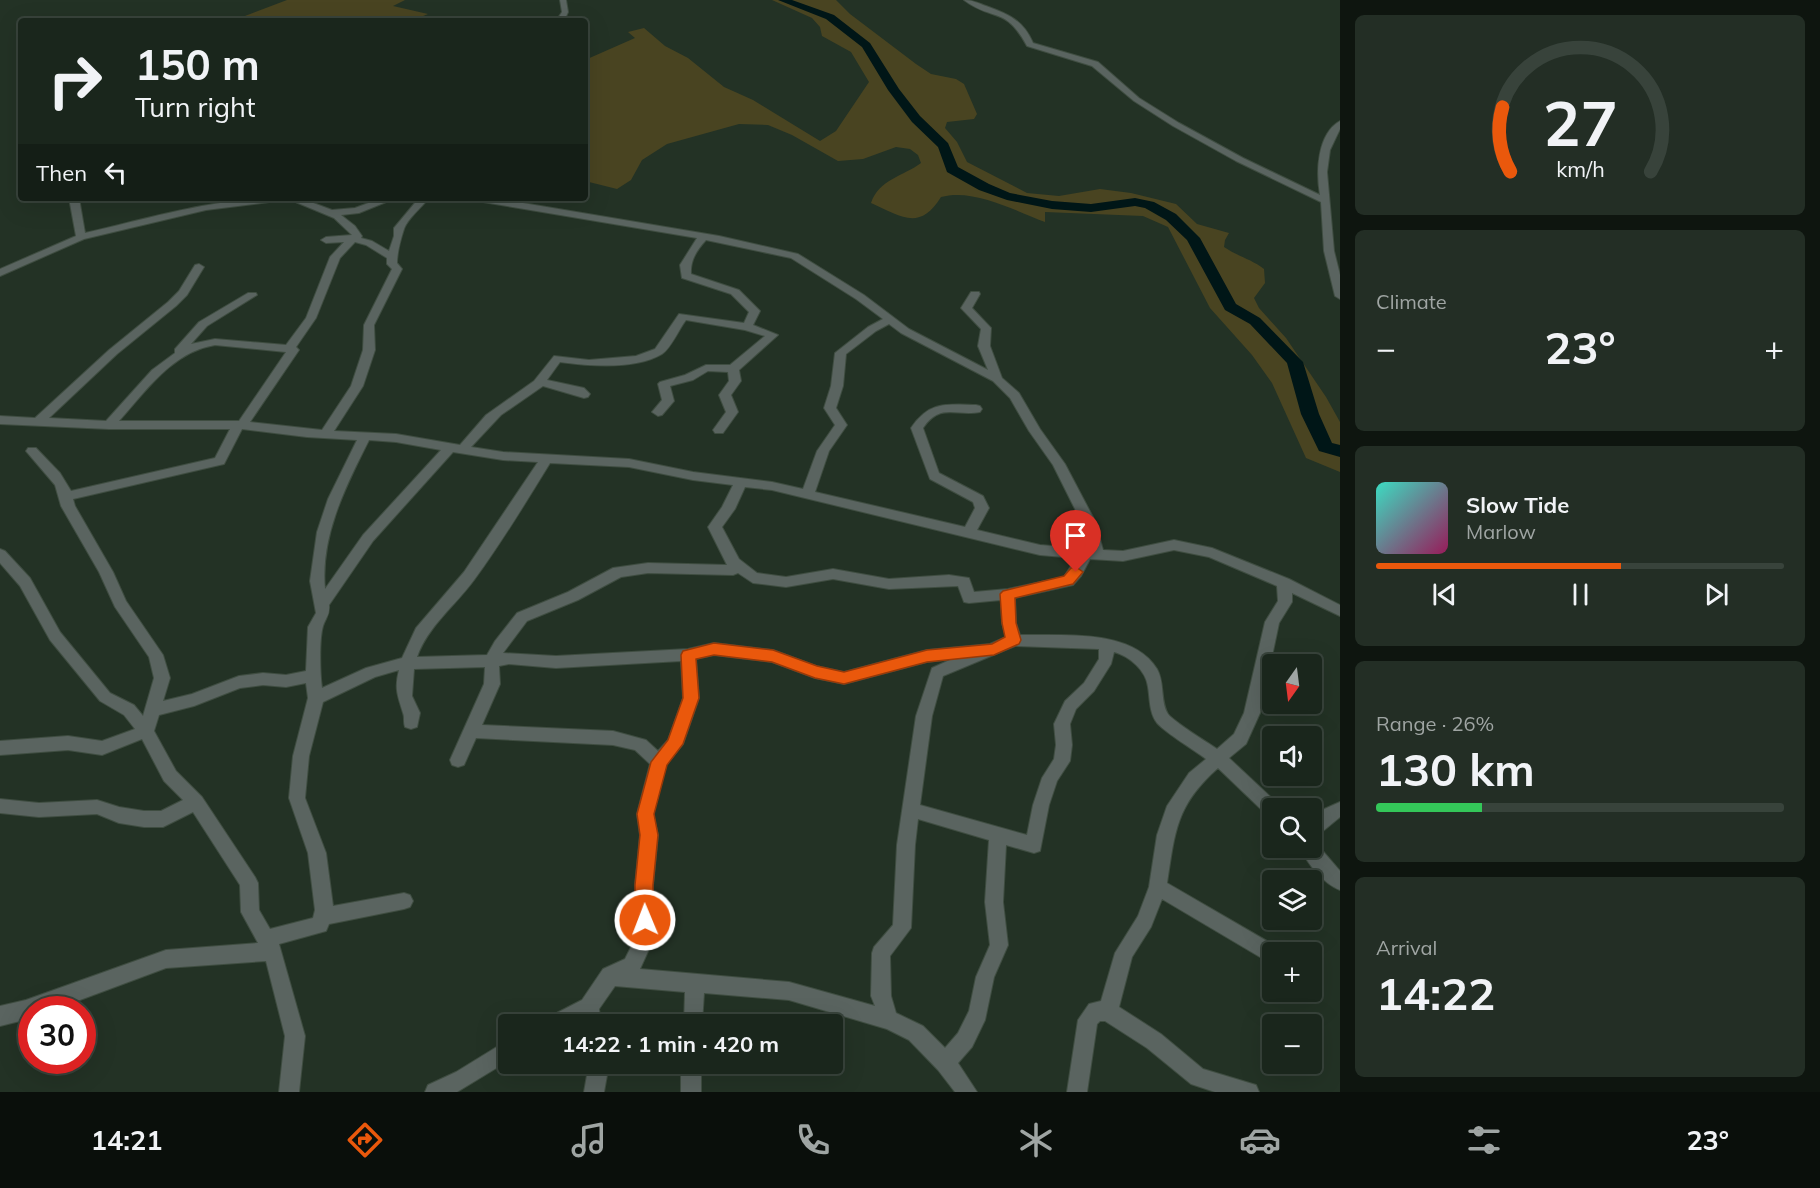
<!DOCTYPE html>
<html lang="en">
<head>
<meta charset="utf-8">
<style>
  :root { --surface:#1a261c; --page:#232e25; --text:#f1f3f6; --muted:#9fa5a3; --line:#38433b; --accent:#ea580c }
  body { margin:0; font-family:Mulish,sans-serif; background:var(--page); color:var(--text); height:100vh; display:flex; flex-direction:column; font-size:22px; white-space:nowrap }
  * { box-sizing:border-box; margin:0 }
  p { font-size:20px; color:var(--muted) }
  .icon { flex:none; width:33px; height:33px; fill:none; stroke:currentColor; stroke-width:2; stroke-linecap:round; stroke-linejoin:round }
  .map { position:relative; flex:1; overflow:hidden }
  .details { display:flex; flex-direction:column; gap:15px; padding:15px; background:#0e150f; width:480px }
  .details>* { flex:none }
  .banner { position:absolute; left:18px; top:18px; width:570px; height:183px; border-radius:6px; box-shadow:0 6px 24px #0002,0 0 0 2px var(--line); background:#1a261c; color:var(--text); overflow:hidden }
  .needle { width:39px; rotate:194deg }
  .tools { position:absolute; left:1262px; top:654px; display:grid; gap:12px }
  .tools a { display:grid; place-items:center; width:60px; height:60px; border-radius:6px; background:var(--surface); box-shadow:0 6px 24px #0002,0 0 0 2px var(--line); font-size:30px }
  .speed { position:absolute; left:18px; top:996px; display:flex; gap:12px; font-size:30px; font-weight:700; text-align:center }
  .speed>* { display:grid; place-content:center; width:78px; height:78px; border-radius:50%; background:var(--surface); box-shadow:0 6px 24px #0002,0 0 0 2px var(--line); line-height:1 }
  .speed .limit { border:9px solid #d22; background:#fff; color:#111 }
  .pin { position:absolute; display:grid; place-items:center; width:51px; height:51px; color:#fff; margin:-62px -26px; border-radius:50% 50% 50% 0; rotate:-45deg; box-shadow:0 0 6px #0007 }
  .pin .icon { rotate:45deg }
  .me { position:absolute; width:66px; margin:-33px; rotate:359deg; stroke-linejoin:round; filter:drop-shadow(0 0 4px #0008) }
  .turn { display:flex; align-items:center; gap:21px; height:126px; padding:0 18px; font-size:27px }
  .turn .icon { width:78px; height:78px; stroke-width:2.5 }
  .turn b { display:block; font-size:42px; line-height:51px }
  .then { display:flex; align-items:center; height:57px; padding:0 18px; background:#0003; gap:12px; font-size:22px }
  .big { font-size:45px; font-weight:700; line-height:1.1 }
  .details .tile { flex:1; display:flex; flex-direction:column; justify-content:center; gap:9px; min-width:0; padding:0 21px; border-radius:9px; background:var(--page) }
  .details .dial { align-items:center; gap:0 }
  .dial svg { height:156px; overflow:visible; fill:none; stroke:var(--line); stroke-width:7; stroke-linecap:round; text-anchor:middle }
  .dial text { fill:var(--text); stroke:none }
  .song { display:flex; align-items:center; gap:18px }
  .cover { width:72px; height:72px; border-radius:9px; background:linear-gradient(135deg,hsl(170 70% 55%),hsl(330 70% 35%)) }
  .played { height:6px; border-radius:3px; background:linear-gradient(90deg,var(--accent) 60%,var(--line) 60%) }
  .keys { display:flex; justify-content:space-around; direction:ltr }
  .heat { display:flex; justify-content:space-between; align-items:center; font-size:33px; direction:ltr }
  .charge { height:9px; border-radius:4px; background:linear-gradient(90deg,#34c759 26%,var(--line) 0) }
  .trip { position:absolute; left:498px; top:1014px; width:345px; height:60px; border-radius:6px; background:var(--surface); box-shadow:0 6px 24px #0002,0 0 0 2px var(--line); font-weight:700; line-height:60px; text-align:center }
  .tabs { display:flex; height:96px; justify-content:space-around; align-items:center; background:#0a0f0b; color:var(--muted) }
  .tabs .icon { width:42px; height:42px }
  .tabs .current { color:var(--accent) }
  .tabs b { font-size:27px; color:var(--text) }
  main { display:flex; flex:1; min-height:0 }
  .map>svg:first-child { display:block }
  .green { fill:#494421 }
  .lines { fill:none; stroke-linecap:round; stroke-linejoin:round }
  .river { fill:#001617; fill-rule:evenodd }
  .minor-casing { stroke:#3f4d41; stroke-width:2 }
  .minor { fill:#5a6460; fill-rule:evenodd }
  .route { fill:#ea580c; stroke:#983908; stroke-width:1.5 }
</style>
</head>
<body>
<main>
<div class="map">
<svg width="1340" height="1092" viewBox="0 0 1340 1092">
  <rect width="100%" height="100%" fill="#233225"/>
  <path class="green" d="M287 0H405L393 6 428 14 411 21H232Z
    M772 0H836L850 14 916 64 931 74 956 79 964 84 977 114 974 119 947 122 945 128 957 142 967 162 1027 193 1059 196 1100 189 1131 193 1176 204 1197 224 1229 233 1225 240 1224 247C1237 256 1251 259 1264 269L1265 283 1254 298 1259 308 1286 338 1326 397 1340 422V472L1306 458 1272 383 1252 355 1210 308 1168 227 1143 216 1045 212V222C1015 211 974 188 941 197 919 232 901 216 871 203 879 179 904 176 921 163L918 155 910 149 896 147 863 159 838 161 792 135 768 125 739 124 667 144 642 160 631 180 617 189 585 181V60L635 38 628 32 644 28 665 46 688 58 724 87 753 100 820 141 836 131 869 82 851 52 822 36 820 27 812 18Z"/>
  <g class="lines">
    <path class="river" d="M778 0H792L834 15 870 43 899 89 920 116 948 143 958 167 989 184 1010 193 1052 201 1091 204 1135 198 1154 202 1176 214 1200 238 1236 304 1260 318 1303 362 1319 414 1332 443 1340 445V457L1319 451 1301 414 1287 363 1250 324 1225 310 1187 240 1166 220 1145 208 1135 206 1091 212 1052 209 1007 200 979 190 947 172 938 147 912 122 888 90 862 47 826 19Z"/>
    <defs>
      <path id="minor" d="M560 0H566L568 12 564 21H556L562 12Z
        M964 0C972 0 978 3 986 6 1008 14 1023 20 1033 43L1098 62 1139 98 1179 123 1243 158 1320 195C1316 172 1317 134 1340 121V129L1330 150 1327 172 1334 251 1340 275V299L1335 296 1324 251 1321 202 1236 161 1173 126 1134 101 1092 66 1027 46C1005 5 993 22 964 0Z
        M69 198H79L85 233C150 218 214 198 282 198L277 201 206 210 84 239 0 276V269L76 236Z
        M286 198H300L332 210 355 208 382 198H396L359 213 341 215 355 226 362 236 361 238 372 241 389 251 394 236V228L419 198H429C422 207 407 219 404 229 401 238 397 254 397 263L402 269 374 325 375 350 363 386 334 431 396 434 460 445 486 415 534 381 554 356 589 360 636 356 655 349 679 314 744 323 749 312 731 294 682 278 680 265 697 238 477 201 472 198H493L719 236 798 254 864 295 909 329 988 370 978 346 981 329 961 308 971 292H979L980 294 972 308 991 328 990 346 1002 378 1019 393 1040 429 1065 464 1095 521 1103 550 1123 551 1174 540 1212 548 1289 579 1340 605V616L1292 593V602L1279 623 1260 713 1246 744 1229 758 1278 804 1280 808H1272V816L1266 814 1218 768C1176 805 1175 831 1167 883L1279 948 1281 952H1272V963L1265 960 1162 899 1151 927 1132 957 1119 1007 1161 1034 1203 1069 1256 1085 1259 1092H1215L1191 1084 1147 1048 1105 1021H1100L1097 1024 1087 1092H1067L1078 1020 1089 1004 1101 1001 1115 953 1138 916 1149 887 1157 835 1167 806 1189 773 1206 759C1193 749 1167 734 1157 723 1149 713 1150 698 1148 687 1146 670 1129 656 1114 652L1111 664 1094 691 1076 709 1070 724 1072 745 1070 761 1057 781 1049 805 1040 851 1034 853 1006 845 1003 902 1008 945 994 977 985 1020 972 1047 958 1063 977 1092H955L938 1070 909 1040 887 1029 789 1000 704 993 702 1024H684L685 992 615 986 599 1009 601 1024H583L582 1021 575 1024H547L549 1017 582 1000 603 969 625 959 636 937 635 885 640 835 637 814 650 764 635 750 613 745 476 738 464 765 458 767 452 765 450 760 484 684 485 667 414 669 412 696 420 713 417 727 411 729 405 727C403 721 405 718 403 713 398 696 394 689 399 670L375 677 323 702 309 756 305 798 326 853 333 906 404 893 410 895 413 901 410 907 404 909 329 924 326 931 279 944 305 1036 299 1092H279L285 1036 266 961 166 968 53 1010H32V1018L0 1026V1006L26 1000 166 950 258 943 241 912 240 885 193 812 163 827H144L119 823 97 814 39 817 0 813V799L39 803 97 800 119 807 144 811H161L183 800 164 781 142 739 102 755 68 750 0 755V741L68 736 102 741 135 729 124 715 100 701 50 640 20 586 0 563V549L5 551 30 578 60 632 110 693 134 705 143 716 154 678 149 657 115 607 99 572 61 506 55 485 26 451 28 448H36L60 473 71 491 215 458 230 429H109L0 424V416L35 418 109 350 168 302 179 291 195 265 199 264 204 267 187 295 176 306 117 354 49 418 106 421 152 370 175 353V349L199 322 248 293H256L257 295 207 326 191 344 215 339 286 345 306 318 330 257 344 242 326 243 321 240 326 237 352 235 334 218ZM706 240 791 258 856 299 883 319 868 327 835 353 831 386 824 408 835 425 817 451 803 489 772 482 693 472 629 459 503 452 471 447 501 415 543 386 584 398 588 397 590 394 584 388 547 380 560 362C589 366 636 370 662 354 671 348 679 329 686 320L745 330 765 336 730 365H706L685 375 660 382 658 384 662 400 652 412 658 416 662 415 674 401 670 386 693 380 708 371 728 372 729 381 719 395 726 412 713 430 715 433H723L738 412 731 395 741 381 739 370 778 335 753 325 760 311 739 290 691 274C690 260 697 250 706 240ZM355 242 366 245 387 258V264L392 269 364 325 363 350 351 386 322 430 250 422 299 350 296 347 316 318 340 258ZM889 324 901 333 993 381 1010 398 1029 431 1053 465 1081 521 1090 549 1040 545 977 530 989 508 983 496 939 473 923 428C941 402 956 417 980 412L982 409 980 406 976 405C946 404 929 401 911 428L930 479 973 502 975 508 965 527 815 492 829 451 847 425 836 408 843 386 846 354 876 331ZM215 345 286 352 239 421H119C146 391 172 352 215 345ZM242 429 307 437 357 440 328 499 317 532 310 581 316 613 308 627 306 671 286 675 263 673 239 676 192 694 163 701 170 678 163 655 126 601 113 572 75 506 73 499 224 464ZM369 440 396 442 441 450 363 535 325 589C320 536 346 486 369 440ZM453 452 503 460 538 462 464 572 416 628 402 658 366 668 322 688C320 674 319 639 323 626 326 617 330 615 329 605L373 541ZM550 463 629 467 693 480 733 485 722 507 708 527 727 565 648 563 613 568 568 592 517 613 495 641 487 655 417 657C428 626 455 606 474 580 502 542 526 502 550 463ZM745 487 772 490 1040 555 1076 558 1064 577 1008 589 974 592 969 578 949 575 889 579 833 569 786 577 757 573 739 559 722 527 735 509ZM1174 550 1209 557 1277 586 1278 601 1265 622 1244 713 1234 734 1217 749C1207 742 1174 722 1168 714 1160 701 1165 683 1157 669 1132 628 1062 636 1020 635L1016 623 1015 598 1073 585 1081 576 1090 559 1123 561ZM648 573 733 575 738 573 753 583 786 587 833 579 889 589 958 586 964 602 969 603 1001 600 1002 623 1006 637 990 644 927 650 844 672 816 666 773 650 714 643 688 649 556 656 503 653 527 621 578 600 621 577ZM1015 646 1099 649V659L1084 683 1065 701 1054 724 1056 745 1054 759 1042 778 1033 805 1027 835 920 805 932 716 943 676ZM714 655 772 662 815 678 844 684 927 662 952 659 932 668 916 716 897 845 893 925 874 947 872 953 871 996 875 1006 789 982 640 969 654 938 653 885 658 835 653 814 666 765 683 744 699 698 696 659ZM681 661 683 698 668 740 658 751 646 740 613 731 482 725 500 684 499 666 509 664 556 668ZM306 683 308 698 293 756 289 798 308 853 315 910 313 918 270 929 259 910 258 883 255 877 202 797 176 771 154 731 159 715 194 706 240 688 263 685 286 687ZM918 819 989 840 985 902 990 945 976 977 969 1011 958 1033 945 1048 923 1026 896 1013 891 996 890 956 911 928 915 845Z
        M1340 802V817L1317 836 1311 839V820L1322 810Z
        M1311 841 1315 842 1340 871V890C1324 884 1306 863 1301 848H1311Z
        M508 1040V1061L457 1092H425L428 1085 456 1072Z
        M589 1064H609L604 1092H584Z
        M681 1064H701V1092H681Z"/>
    </defs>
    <use href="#minor" class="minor-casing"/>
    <use href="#minor" class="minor"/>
  </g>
  <path class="route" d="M1076 567 1083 572 1073 584 1015 598 1016 623 1021 640 1019 644 994 655 927 662 844 684 815 678 772 662 714 655 696 659 699 698 683 744 667 765 654 814 658 835 653 885 654 920 651 926 645 929 638 926 635 920V885L640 835 637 814 651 762 668 740 683 698 681 655 683 651 714 643 773 650 817 666 844 672 927 650 992 644 1005 637 1002 623 1000 594 1003 591 1064 576 1071 568Z"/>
</svg>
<div class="tools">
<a><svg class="needle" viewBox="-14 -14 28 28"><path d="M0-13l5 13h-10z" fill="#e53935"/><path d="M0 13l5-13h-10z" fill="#9fa5a3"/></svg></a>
<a><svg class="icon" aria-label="sound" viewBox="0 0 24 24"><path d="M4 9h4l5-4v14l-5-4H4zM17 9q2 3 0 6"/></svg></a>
<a><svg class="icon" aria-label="search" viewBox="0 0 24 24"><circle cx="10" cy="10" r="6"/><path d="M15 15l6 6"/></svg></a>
<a><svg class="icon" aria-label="layers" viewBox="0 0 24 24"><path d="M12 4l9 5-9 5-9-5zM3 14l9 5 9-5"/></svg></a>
<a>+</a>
<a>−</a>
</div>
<div class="speed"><div class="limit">30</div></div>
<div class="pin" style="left:1076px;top:572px;background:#d93025"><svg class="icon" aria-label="arrive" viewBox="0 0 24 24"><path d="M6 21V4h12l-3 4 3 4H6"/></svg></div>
<svg class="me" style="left:645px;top:920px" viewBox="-20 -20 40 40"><circle r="17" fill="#ea580c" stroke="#fff" stroke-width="3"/><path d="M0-11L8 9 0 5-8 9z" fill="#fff"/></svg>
<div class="trip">14:22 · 1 min · 420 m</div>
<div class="banner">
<div class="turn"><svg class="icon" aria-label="right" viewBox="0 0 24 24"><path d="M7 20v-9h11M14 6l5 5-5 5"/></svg><div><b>150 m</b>Turn right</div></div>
<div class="then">Then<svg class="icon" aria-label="left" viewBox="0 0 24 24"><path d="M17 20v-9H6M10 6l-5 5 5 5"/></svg></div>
</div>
</div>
<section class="details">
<div class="tile dial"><svg viewBox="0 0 100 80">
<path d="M14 69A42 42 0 1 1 86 69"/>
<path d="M14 69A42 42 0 0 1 10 36" stroke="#ea580c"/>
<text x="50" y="56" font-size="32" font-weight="700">27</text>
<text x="50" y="72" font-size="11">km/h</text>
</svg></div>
<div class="tile"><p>Climate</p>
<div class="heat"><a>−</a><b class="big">23°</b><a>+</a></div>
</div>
<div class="tile">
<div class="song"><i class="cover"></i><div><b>Slow Tide</b><p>Marlow</p></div></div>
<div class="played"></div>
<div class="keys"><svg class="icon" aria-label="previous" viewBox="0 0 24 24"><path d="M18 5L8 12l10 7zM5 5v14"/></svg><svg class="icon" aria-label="pause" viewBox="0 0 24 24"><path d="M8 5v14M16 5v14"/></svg><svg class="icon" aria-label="next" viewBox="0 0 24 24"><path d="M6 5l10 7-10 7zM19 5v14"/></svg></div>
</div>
<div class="tile"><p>Range · 26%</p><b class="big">130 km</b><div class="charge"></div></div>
<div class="tile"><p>Arrival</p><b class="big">14:22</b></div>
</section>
</main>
<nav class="tabs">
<b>14:21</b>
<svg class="icon current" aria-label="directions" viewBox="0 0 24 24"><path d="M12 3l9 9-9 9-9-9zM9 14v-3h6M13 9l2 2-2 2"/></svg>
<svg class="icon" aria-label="music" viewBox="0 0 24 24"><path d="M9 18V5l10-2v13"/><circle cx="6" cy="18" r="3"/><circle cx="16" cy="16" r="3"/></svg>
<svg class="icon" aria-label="phone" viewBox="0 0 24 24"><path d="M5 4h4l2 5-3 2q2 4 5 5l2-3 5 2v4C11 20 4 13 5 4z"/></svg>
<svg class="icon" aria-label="climate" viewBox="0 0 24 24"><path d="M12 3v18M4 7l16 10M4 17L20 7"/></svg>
<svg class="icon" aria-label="car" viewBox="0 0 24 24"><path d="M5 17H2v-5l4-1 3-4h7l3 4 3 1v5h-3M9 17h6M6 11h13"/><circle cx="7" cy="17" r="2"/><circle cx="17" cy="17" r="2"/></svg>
<svg class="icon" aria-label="filters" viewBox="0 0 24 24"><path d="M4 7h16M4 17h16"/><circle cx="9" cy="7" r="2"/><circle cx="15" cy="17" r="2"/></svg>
<b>23°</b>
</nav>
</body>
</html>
